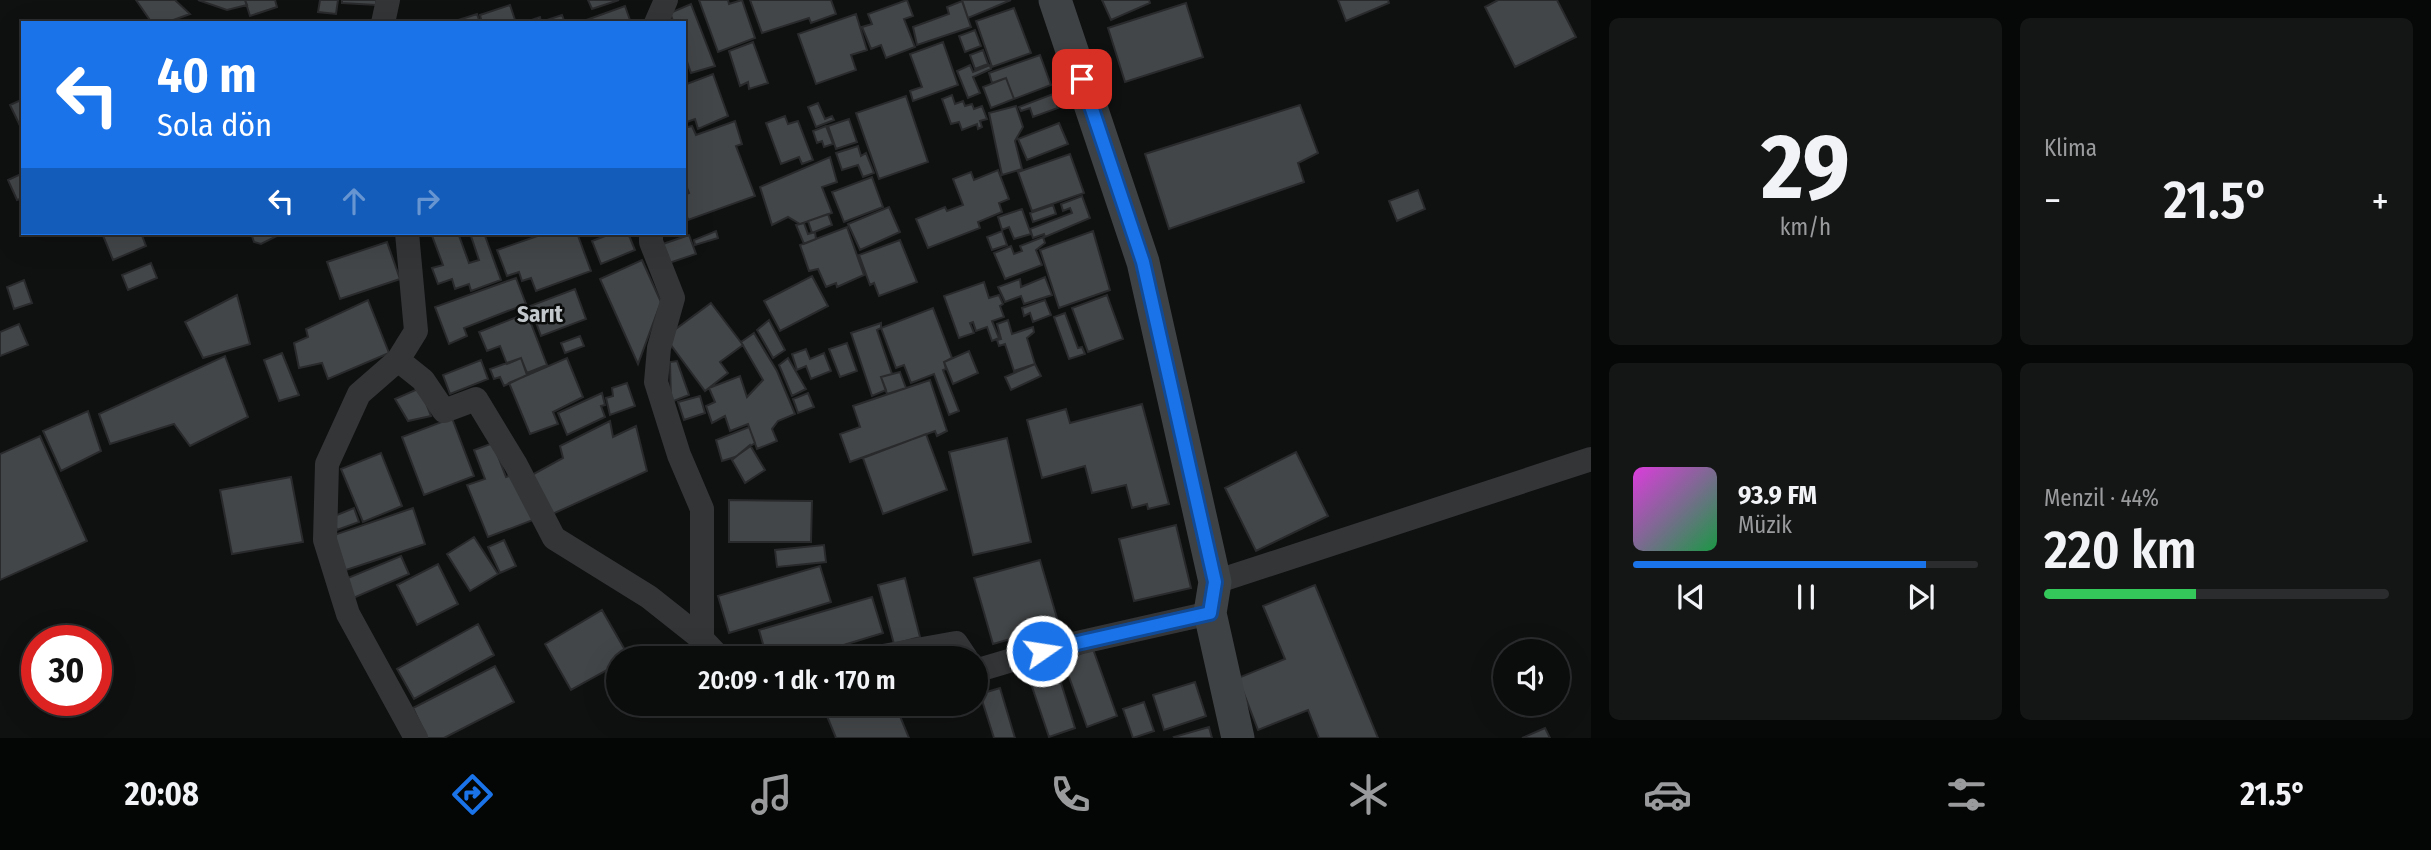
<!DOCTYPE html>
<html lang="tr">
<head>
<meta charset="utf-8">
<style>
  :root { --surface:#0b0c0c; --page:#141515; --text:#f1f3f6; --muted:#9a9b9d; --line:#2b2c2d; --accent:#1a73e8 }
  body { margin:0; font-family:"Fira Sans Condensed",sans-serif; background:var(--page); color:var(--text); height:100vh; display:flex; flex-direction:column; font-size:26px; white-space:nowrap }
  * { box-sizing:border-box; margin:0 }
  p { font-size:23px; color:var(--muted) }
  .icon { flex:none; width:38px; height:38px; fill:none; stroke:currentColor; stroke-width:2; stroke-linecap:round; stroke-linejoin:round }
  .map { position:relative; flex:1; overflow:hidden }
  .sheet { display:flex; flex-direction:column; gap:18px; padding:18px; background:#060707; width:840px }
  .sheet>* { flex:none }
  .top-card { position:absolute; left:21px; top:21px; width:665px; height:214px; border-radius:0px; box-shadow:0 7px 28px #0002,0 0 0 2px var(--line); background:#1a73e8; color:#fff; overflow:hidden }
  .tools { position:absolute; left:1493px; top:639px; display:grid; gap:14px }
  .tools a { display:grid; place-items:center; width:77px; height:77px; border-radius:50%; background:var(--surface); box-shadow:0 7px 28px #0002,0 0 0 2px var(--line); font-size:35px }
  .speed { position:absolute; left:21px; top:625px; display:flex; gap:14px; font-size:35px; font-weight:700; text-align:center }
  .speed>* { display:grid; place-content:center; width:91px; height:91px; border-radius:50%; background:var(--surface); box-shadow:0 7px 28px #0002,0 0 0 2px var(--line); line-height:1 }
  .speed .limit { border:10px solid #d22; background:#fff; color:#111 }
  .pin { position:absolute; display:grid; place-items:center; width:60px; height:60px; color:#fff; margin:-30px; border-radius:14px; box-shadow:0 4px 10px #0006 }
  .me { position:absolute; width:77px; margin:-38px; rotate:77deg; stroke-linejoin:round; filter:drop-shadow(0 0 5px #0008) }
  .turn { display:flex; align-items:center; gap:24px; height:147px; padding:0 21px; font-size:32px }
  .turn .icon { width:91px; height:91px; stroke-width:2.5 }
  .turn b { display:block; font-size:49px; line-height:60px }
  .lanes { display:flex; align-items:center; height:66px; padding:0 21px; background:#0003; justify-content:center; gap:35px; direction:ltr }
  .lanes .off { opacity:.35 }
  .big { font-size:52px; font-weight:600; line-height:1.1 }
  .sheet .tile { flex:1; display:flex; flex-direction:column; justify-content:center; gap:10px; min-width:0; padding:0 24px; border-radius:10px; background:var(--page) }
  .sheet .dial { align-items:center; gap:0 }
  .dial b { font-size:91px; line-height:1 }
  .song { display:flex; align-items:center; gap:21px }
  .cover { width:84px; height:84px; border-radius:10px; background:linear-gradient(135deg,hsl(300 70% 55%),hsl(140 70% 35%)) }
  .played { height:7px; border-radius:4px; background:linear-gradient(90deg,var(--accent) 85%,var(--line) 85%) }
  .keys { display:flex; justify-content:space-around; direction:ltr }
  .heat { display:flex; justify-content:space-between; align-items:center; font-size:38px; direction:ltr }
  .charge { height:10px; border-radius:5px; background:linear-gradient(90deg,#34c759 44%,var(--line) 0) }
  .sheet .tiles { flex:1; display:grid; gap:18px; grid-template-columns:repeat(2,1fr) }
  .trip { position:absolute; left:606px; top:646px; width:382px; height:70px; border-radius:35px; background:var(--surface); box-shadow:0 7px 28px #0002,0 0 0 2px var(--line); font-weight:600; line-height:70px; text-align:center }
  .tab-bar { display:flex; height:112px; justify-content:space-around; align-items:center; background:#040505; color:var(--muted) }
  .tab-bar .icon { width:49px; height:49px }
  .tab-bar .on { color:var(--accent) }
  .tab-bar b { font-size:32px; color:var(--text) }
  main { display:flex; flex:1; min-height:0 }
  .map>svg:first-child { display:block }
  .building { fill:#434648; stroke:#292a2c; stroke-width:2 }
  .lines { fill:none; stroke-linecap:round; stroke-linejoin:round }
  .street { stroke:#333537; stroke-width:24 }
  .secondary { stroke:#3f4244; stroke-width:33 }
  .route-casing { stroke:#114b97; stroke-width:18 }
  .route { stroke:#1a73e8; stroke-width:12 }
  .labels { text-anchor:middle; stroke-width:5; stroke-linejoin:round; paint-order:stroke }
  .quarter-label { font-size:23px; font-weight:bold; fill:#c3c8cc; stroke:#0a0b0b }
</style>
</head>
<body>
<main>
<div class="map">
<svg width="1591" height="738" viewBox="0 0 1591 738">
  <rect width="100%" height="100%" fill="#0f1010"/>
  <path class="building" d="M136 0H175L190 14 165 23H152Z
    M198 0H245L247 5 227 10Z
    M245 0H275L277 7 250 16Z
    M320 0H338L336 14 318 12Z
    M342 0H376V5L342 3Z
    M588 0H619L592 9Z
    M699 0H728L729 4 742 0 755 38 718 52Z
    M750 0H831L836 14 811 23 809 18 762 33Z
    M907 0 913 16 904 19 915 47 886 58 881 45 871 49 862 27 872 24 868 14Z
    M962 0H1011L968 18Z
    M1102 0H1149L1150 3 1111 20Z
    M1338 0H1388L1389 3 1346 21Z
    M1498 0H1557L1576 37 1515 67 1485 7Z
    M962 1 971 27 917 45 913 27 949 14 947 7Z
    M1186 3 1203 57 1125 82 1108 28Z
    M691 4 715 66 691 73 684 53V23H674L670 13Z
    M510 5 516 23H482L480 15Z
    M625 6 631 23H578Z
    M1014 8 1031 53 992 67 976 21Z
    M477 14 480 23H449Z
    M856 14 867 50 851 55 856 70 816 84 798 34Z
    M562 15 565 23H523L540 17 541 22Z
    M975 30 981 46 965 52 959 36Z
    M753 42 768 83 749 89 748 82 740 86 729 51Z
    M943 42 958 85 913 101 910 91 922 87 910 54Z
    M983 50 988 64 975 69 970 55Z
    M1040 55 1051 85 1014 99 1006 78 992 83 989 73Z
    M970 65 973 72 990 65 991 69 973 77 980 93 968 98 957 71Z
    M713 74 728 116 698 129 695 119 684 123V85Z
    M1006 78 1014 99 991 108 983 87Z
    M1053 94 1058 108 1033 117 1030 108 1021 111 1019 107Z
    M952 95 955 104 963 101 965 106 972 104 974 109 982 106 987 119 980 121 982 127 978 129 977 124 962 130 959 122 951 124 942 99Z
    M906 96 928 162 879 179 856 113Z
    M23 99V132L10 105Z
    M818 103 825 119 832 116 834 120 816 127 808 107Z
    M1300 105 1318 153 1298 163 1304 182 1169 229 1145 154Z
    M1016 106 1023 127 1015 141 1022 169 1002 175 989 113Z
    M785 116 788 124 798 121 813 160 802 164 799 157 781 164 766 123Z
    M849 119 857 142 836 149 828 126Z
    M735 121 742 144 736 146 755 196 688 220 684 206V195L689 193 684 180V128L692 126 696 135Z
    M1059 123 1068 144 1027 160 1018 139Z
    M826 126 833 144 824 147 822 141 817 143 813 131Z
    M858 146 861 156 866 153 874 173 863 177 858 165 842 170 836 153Z
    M1070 154 1084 193 1032 211 1018 172Z
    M830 157 837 182 822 187 832 213 800 224 788 217 772 225 760 187Z
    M998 170 1009 199 999 203 1002 212 978 222 980 228 928 248 916 219 945 207 947 211 963 205 953 179 971 172 974 180Z
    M23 173V198L17 200 8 180Z
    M872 177 883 207 844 222 832 192Z
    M1418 190 1425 209 1397 221 1389 201Z
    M1082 196 1090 218 1045 237 1044 234 1033 238 1030 229 1072 213 1070 208 1063 211 1061 204Z
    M1053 205 1056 214 1033 222 1030 213Z
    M889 207 900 232 860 250 848 224Z
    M1022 209 1031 234 1014 239 1009 227 1002 230 998 217Z
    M828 214 832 225 812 233 808 221Z
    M804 223 808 234 815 232 816 239 804 244 796 225Z
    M847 227 864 275 837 287 836 283 826 287 818 269 809 271 800 245Z
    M716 231 718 238 695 245 694 240Z
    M1002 231 1007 245 992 250 987 237Z
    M1093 231 1110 290 1059 308 1040 250Z
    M102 233H141L146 246 113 260Z
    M251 233H281V234L261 244 254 242Z
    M431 233H458L469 263 479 260 470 233H484L501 280 471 291 469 284 455 289 452 279 438 284 432 268 443 265Z
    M546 233H577L591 271 536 291 531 278 522 281 519 272 507 276 497 250Z
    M613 233H628L635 250 601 264 592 241Z
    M689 235 696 254 666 264 660 245Z
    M1043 237 1045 243 1036 250 1042 265 1005 279 994 253 1011 246 1014 254 1022 251 1020 246Z
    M900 240 917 282 879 296 874 283 870 285 859 255Z
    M387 242 400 279 340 299 327 262Z
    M642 260 661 302 638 364 600 279Z
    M151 263 157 278 128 290 122 275Z
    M812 276 828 306 780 331 764 301Z
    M1045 277 1052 295 1024 304 1021 296 1005 302 998 287 1020 279 1021 287Z
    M516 278 526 304 464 328 467 336 449 344 435 307Z
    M24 280 32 303 14 309 7 287Z
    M984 282 989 298 999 295 1003 304 1000 306 1004 317 992 321 999 338 992 341 987 327 976 331 973 322 970 323 974 333 959 338 944 296Z
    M575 289 586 319 541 336 530 306Z
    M237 295 250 344 203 358 185 322Z
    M1107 295 1123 339 1088 352 1072 308Z
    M368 300 389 353 328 379 322 363 299 368 294 343 308 337 306 329Z
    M1045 300 1051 315 1033 322 1030 313 1024 316 1022 308Z
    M711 303 743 345 720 362 728 373 705 391 665 337Z
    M933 308 952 358 944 362 946 369 943 370 959 411 949 415 934 374 911 383 904 365 896 368 881 328Z
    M527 313 547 365 527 373 521 358 507 364 500 346 487 351 479 332Z
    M1065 313 1078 348 1082 347 1085 354 1069 359 1054 317Z
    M769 320 785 350 773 358 757 330Z
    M1008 320 1012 334 1033 327 1034 332 1027 338 1035 364 1014 371 1005 344 999 346 997 340 1001 339 997 324Z
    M881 323V328L877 330 892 374 881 377 886 390 872 396 851 333Z
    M19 324 28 345 0 356V332Z
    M754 333 777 371 795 414 778 421 772 429 777 441 757 449 748 424 730 431 725 416 712 423 706 406 715 402 709 388 740 376 747 397 763 380 741 342Z
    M580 336 584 346 565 353 561 343Z
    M847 343 857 371 840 377 829 349Z
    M806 349 810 359 824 353 831 371 811 379 806 366 797 370 792 354Z
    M969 351 978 373 953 384 944 362Z
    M282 353 299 395 279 401 264 360Z
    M225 356 248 417 190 446 174 424 110 444 99 414Z
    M521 358 527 375 504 386 500 377 494 379 490 369Z
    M567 358 583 397 553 412 558 424 530 434 509 383Z
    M788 358 806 389 792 396 779 365Z
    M481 360 488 379 450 394 443 375Z
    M677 361 689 395 671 402 670 362Z
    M1035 364 1041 376 1011 390 1005 377Z
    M900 372 906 388 887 394 881 377Z
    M930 380 947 431 937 436 935 431 850 462 840 434 860 427 853 406Z
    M627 383 635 406 610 415 606 398 613 396 612 388Z
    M420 388 431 416 408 421 395 399Z
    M602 393 605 405 601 406 605 417 567 435 558 413Z
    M808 393 814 407 798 413 793 399Z
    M700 396 705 413 684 420 678 402Z
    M1142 404 1169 504 1148 509 1147 504 1132 508 1126 485 1092 493 1085 466 1042 478 1027 420 1066 409 1070 423Z
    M88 411 101 451 61 471 43 431Z
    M452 418 474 476 424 495 402 437Z
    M610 421 613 437 636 426 647 471 548 516 530 476 563 458 560 446Z
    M749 427 755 443 735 457 722 461 716 440Z
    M926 434 947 490 883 514 863 458Z
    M40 436 87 541 0 580V454Z
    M1007 438 1031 542 973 555 949 452Z
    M493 443 506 477 515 474 533 520 488 537 467 485 485 479 474 450Z
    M750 445 765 470 745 483 732 460Z
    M1296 452 1328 516 1256 551 1225 488Z
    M381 453 402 506 363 522 341 469Z
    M291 477 303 542 232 554 220 490Z
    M729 500 812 501 811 542H729Z
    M354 508 359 522 337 530 332 517Z
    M413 508 425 544 343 571 331 536Z
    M1176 525 1191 588 1134 601 1119 539Z
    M474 537 498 574 470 591 447 554Z
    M504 540 516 566 500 573 488 547Z
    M824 545 826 562 777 567 775 550Z
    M401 556 409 574 351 599 343 580Z
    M1040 560 1059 625 993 644 974 578Z
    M438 564 458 604 417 625 397 585Z
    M820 566 831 602 729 633 718 596Z
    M905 578 920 637 894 644 878 585Z
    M1315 585 1378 738H1319L1308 710 1258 730 1238 678 1285 659 1263 606Z
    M872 597 883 633 801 658H767L759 630Z
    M602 610 629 657 618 658V664L571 690 545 644Z
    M478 624 494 655 414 699 397 669Z
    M1093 649 1117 716 1087 727 1063 660Z
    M1053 657 1075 728 1049 737 1025 666Z
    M495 666 514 702 444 738H427L413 708Z
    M1195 682 1206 716 1164 730 1153 695Z
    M1000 688 1015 738H994L980 694Z
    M1144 702 1154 731 1133 738 1123 709Z
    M822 704H895L909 738H836Z
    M1209 727 1212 738H1175L1174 737Z
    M1545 728 1550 738H1522Z"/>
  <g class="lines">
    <path class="street" d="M383 23 388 0
      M656 23 666 0
      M407 233 416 331 398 360 423 380 444 411 476 399 516 465 554 538 649 597 702 639 720 658
      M651 233V242L673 298 659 348 656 382 679 455 702 509V639
      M398 360 359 394 327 464 325 540 348 614 416 738
      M1215 582 1591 459
      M872 658 956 643 966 658
      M975 671 1042 651 1210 613"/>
    <path class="secondary" d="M1055 0 1143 262 1215 582 1210 613 1238 738"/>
  </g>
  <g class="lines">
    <defs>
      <path id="route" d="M1042 651 1210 613 1215 582 1143 262 1082 79"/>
    </defs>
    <use href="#route" class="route-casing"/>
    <use href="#route" class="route"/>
  </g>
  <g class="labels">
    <g class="quarter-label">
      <text x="540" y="322">Sarıt</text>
    </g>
  </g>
</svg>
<div class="tools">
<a><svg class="icon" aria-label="sound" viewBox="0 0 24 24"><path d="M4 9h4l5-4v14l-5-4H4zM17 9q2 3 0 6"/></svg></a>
</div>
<div class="speed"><div class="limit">30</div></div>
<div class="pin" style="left:1082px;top:79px;background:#d93025"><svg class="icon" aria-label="arrive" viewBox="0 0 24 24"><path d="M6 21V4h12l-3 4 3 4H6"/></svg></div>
<svg class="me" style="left:1042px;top:651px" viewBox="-20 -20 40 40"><circle r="17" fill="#1a73e8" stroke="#fff" stroke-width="3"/><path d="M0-11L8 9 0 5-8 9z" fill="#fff"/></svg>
<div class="trip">20:09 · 1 dk · 170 m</div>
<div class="top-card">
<div class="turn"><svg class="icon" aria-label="left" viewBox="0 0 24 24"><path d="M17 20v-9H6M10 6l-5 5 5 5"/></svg><div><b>40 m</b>Sola dön</div></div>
<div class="lanes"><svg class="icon" aria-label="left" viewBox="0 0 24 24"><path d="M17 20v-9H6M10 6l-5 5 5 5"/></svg><svg class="icon off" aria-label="ahead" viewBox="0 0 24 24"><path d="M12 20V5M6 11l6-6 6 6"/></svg><svg class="icon off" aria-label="right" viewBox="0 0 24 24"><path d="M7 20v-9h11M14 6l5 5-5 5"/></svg></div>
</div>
</div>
<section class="sheet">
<div class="tiles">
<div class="tile dial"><b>29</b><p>km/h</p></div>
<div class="tile"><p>Klima</p>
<div class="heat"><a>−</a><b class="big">21.5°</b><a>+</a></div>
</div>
<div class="tile">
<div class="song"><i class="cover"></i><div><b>93.9 FM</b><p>Müzik</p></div></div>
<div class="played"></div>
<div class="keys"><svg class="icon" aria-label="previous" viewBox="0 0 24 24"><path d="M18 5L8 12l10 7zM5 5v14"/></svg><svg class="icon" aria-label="pause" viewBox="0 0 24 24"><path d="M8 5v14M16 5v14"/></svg><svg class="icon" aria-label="next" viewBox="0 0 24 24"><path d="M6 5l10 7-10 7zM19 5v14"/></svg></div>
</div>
<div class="tile"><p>Menzil · 44%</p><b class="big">220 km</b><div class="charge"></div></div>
</div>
</section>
</main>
<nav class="tab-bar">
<b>20:08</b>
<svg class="icon on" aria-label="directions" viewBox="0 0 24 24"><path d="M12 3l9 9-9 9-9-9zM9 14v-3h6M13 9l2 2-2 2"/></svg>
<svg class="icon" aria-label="music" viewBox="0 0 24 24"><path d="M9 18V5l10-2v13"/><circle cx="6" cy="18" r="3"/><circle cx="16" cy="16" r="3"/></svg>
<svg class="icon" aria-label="phone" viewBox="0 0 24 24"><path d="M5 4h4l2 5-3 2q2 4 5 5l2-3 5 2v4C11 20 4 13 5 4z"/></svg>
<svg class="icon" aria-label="climate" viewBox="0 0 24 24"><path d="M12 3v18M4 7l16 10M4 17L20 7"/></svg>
<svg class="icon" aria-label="car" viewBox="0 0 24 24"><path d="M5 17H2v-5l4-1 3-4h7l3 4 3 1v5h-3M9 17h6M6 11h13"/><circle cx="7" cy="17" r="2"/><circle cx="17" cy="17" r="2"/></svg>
<svg class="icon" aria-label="filters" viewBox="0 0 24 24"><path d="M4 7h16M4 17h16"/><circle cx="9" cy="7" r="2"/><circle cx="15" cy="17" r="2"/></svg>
<b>21.5°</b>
</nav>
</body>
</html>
